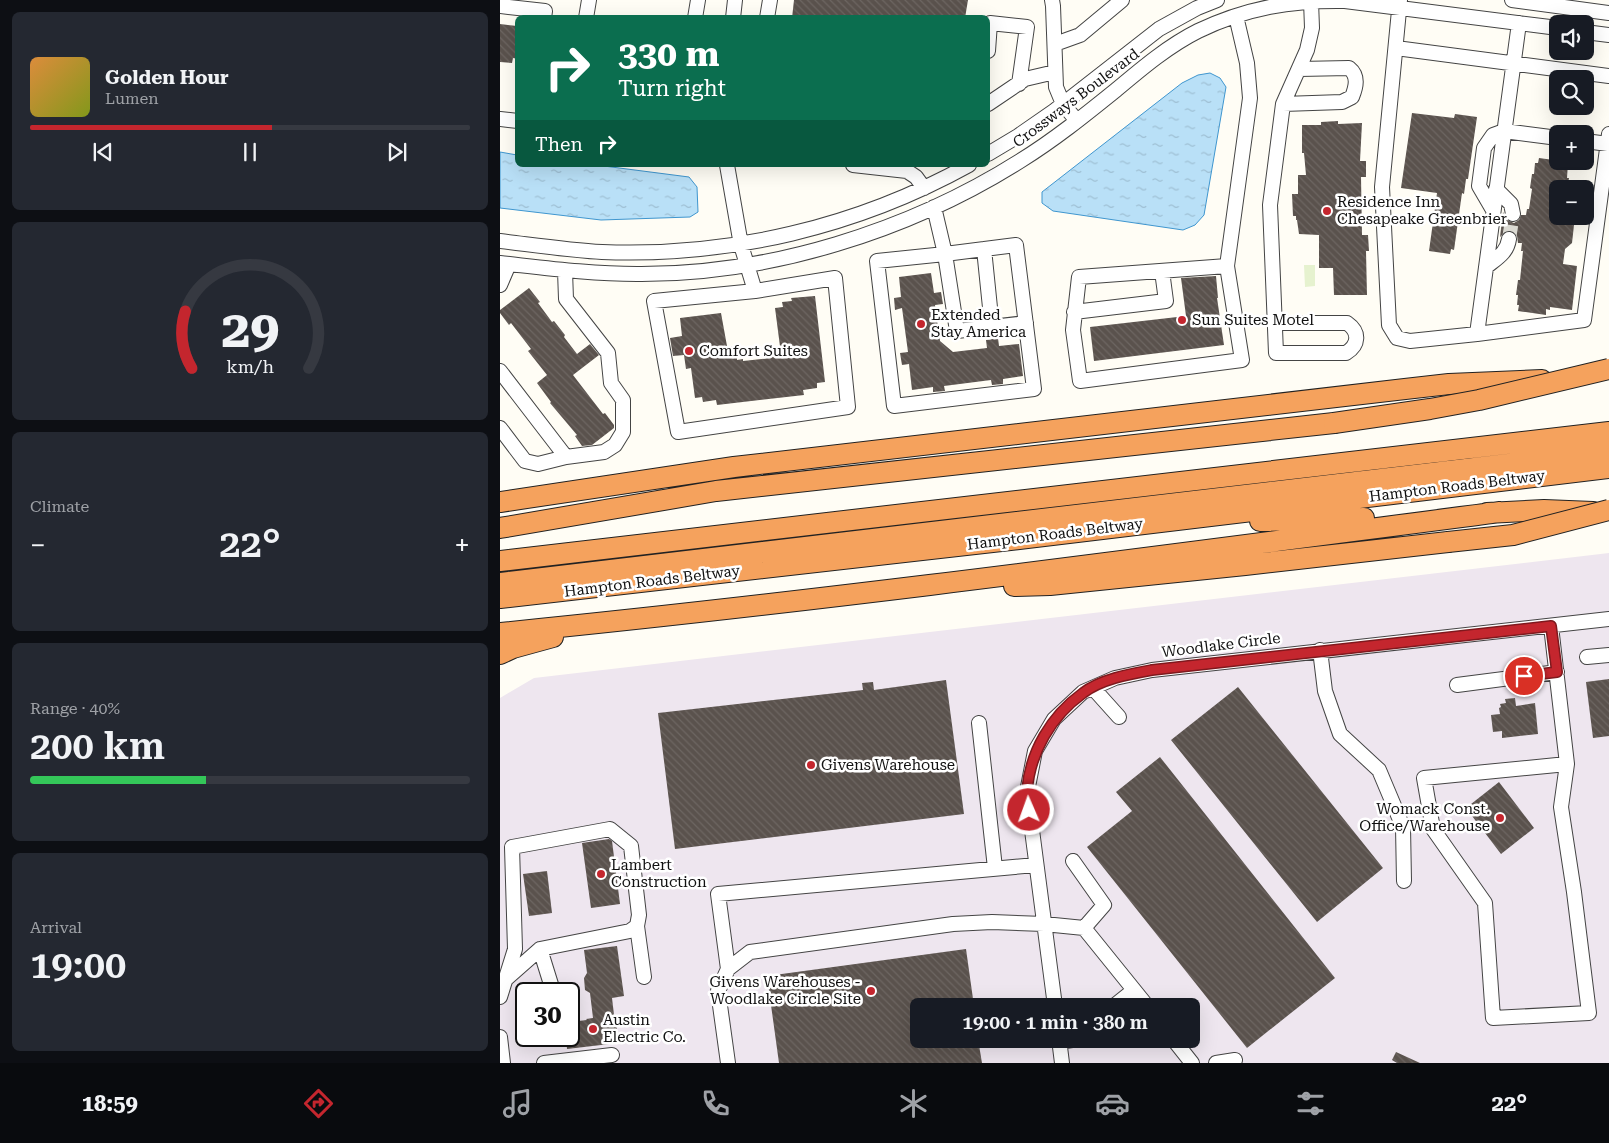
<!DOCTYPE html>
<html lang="en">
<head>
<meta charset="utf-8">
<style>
  :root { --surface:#171b24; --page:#242831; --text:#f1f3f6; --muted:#9ea1a6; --line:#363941; --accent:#c4262e }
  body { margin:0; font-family:"Roboto Serif",serif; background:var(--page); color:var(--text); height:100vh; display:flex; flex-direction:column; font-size:19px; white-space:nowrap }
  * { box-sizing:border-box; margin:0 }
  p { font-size:16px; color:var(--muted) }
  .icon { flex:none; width:28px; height:28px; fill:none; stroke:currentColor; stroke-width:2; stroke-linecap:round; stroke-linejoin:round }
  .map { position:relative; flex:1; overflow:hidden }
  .sheet { display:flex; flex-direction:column; gap:12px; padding:12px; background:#0d0f14; width:500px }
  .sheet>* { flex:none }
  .guide { position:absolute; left:15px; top:15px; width:475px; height:152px; border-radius:8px; box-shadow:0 5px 20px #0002; background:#0b6e4f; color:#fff; overflow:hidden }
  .buttons { position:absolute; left:1049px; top:15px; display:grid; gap:10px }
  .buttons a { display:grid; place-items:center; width:45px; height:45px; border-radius:8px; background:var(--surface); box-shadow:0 5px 20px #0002; font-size:25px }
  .speed { position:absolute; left:15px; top:982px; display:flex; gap:10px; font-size:25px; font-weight:700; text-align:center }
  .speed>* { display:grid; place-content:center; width:65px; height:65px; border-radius:50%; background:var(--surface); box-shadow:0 5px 20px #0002; line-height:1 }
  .speed .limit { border:2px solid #111; border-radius:8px; background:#fff; color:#111 }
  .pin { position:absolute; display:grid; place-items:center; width:42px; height:42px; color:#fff; margin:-21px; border:2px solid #fff; border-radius:50%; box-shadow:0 1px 5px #0007 }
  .me { position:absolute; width:55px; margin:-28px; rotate:358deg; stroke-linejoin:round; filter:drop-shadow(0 0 4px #0008) }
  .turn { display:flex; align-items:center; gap:18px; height:105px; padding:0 20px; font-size:22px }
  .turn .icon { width:65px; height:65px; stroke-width:2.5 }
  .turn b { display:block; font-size:35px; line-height:42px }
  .then { display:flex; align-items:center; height:48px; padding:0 20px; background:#0003; gap:10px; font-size:19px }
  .big { font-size:38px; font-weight:600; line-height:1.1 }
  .sheet .tile { flex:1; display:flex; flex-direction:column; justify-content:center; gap:8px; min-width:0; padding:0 18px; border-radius:8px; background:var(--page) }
  .sheet .dial { align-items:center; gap:0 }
  .dial svg { height:130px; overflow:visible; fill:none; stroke:var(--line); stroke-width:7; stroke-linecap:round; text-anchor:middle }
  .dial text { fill:var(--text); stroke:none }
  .song { display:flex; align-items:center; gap:15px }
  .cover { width:60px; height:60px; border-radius:8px; background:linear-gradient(135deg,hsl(30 70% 55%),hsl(70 70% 35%)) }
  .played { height:5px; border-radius:2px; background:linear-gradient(90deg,var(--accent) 55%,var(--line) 55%) }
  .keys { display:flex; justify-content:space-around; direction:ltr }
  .heat { display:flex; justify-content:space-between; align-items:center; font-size:28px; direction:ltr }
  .charge { height:8px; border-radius:4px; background:linear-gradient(90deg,#34c759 40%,var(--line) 0) }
  .trip { position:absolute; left:410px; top:998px; width:290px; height:50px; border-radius:8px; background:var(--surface); box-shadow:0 5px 20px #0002; font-weight:600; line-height:50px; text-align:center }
  .tab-bar { display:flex; height:80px; justify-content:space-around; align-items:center; background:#090b0e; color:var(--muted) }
  .tab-bar .icon { width:35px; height:35px }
  .tab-bar .current { color:var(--accent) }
  .tab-bar b { font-size:22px; color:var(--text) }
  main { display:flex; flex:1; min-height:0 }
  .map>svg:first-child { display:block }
  .industrial { fill:#eee6ef; fill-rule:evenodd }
  .pitch { fill:#e6f2cf }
  .water { fill:url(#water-ripples); stroke:#3f96cf }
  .building { fill:url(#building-back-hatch) }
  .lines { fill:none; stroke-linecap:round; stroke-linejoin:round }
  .minor-tunnel { stroke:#dbdad3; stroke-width:14; stroke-dasharray:14 7; stroke-linecap:butt }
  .minor-casing { stroke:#444; stroke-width:16 }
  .highway-casing { stroke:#222; stroke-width:22 }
  .minor { stroke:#fff; stroke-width:14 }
  .highway { stroke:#f5a25d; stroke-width:20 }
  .highway-bridge-casing { stroke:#222; stroke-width:22; stroke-linecap:butt }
  .highway-bridge { stroke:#f5a25d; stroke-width:20 }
  .route-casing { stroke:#7f191e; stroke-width:12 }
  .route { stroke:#c4262e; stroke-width:9 }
  .poi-dot { fill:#c4262e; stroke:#fff; stroke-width:2 }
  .labels { text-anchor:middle; stroke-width:5; stroke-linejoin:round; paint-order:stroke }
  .street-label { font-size:15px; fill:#111; stroke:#fff }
  .poi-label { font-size:15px; fill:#111; stroke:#fff; text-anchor:start }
</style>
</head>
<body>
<main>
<section class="sheet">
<div class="tile">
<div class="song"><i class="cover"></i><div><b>Golden Hour</b><p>Lumen</p></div></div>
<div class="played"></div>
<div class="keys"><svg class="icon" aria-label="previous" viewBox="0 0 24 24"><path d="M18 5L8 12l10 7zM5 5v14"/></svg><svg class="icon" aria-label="pause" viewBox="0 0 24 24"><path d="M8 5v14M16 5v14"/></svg><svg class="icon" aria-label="next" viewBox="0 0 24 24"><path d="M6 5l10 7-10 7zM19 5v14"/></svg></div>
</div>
<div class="tile dial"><svg viewBox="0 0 100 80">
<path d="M14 69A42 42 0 1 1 86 69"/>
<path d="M14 69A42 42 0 0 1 10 34" stroke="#c4262e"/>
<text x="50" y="56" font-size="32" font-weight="700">29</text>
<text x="50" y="72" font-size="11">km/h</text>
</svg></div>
<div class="tile"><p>Climate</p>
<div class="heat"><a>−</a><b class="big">22°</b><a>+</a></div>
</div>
<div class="tile"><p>Range · 40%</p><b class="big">200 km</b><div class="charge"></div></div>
<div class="tile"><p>Arrival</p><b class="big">19:00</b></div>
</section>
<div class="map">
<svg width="1109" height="1063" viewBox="0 0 1109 1063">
  <defs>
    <pattern id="water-ripples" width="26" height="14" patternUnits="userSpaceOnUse" patternTransform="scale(1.25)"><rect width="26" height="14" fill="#b9e0f7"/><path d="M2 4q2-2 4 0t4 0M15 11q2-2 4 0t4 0" fill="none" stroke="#9ebfd3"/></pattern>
    <pattern id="building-back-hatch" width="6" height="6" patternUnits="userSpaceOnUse" patternTransform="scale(1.25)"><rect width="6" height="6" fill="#5a524d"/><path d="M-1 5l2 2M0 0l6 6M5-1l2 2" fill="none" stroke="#6d6662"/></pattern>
  </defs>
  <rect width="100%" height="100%" fill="#fffdf5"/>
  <path class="industrial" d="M1109 553V1063H0V698L34 678ZM26 994H69V1036H26ZM419 1006H691V1039H419Z"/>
  <path class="pitch" d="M804 265H815V286L805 287Z"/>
  <path class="water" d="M710 73 720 78 726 87 704 215 695 225 683 230 553 211 542 203V192L682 83 698 75Z
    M0 152 17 155 18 165H96L189 177 197 187 198 212 190 217 101 220 0 208Z"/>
  <path class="building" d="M294 0H468L465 18H292Z
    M0 24 17 26 18 59 13 58 12 63 0 62Z
    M912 113 954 118 955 114 977 117 968 179H966L964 194 962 193 954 250 951 249 950 254 929 251 937 193 901 188Z
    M838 121V124L862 123 860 161H866V177H861L862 235H868L869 251H866L867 295H834L833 268H819V235L799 234 797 220H796V216H793L792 194H798V175H806L804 153H802V125H821V122Z
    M1039 158 1068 162 1067 178H1069L1067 189H1058V216H1075L1072 243 1065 249 1063 264 1077 266 1072 310 1050 307V310L1046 309V315L1018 311 1019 305H1017L1018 295H1016L1018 280H1020L1023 251H1021L1022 243H1018L1017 236 1011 231H1006L1000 237 1003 212 1007 220 1014 223 1019 220 1021 215H1026L1027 209H1029L1032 189 1030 188 1032 174H1034L1035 163H1038Z
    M431 273 434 293 441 292 443 304 435 305 440 341 453 352 487 348 486 340 498 338 499 346 519 344 523 376 503 379V384L492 385 491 380 444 386 445 391 433 392V387L412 390 409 364 402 365 400 353 408 352 402 308 395 310 394 298 401 297 399 277Z
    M716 276 718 298H717L724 345 594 361 590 327 686 316 681 278Z
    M29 288 40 302 38 303 52 322 54 321 65 335 64 337 77 354 90 344 99 355 73 375 103 414 105 413 114 425V428L92 445 82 446 75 436 77 435 50 403 51 402 37 383 47 375 28 351 31 349 11 323 9 325 0 313V310Z
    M315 296 325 382 317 383V388L303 390 304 395 217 405 216 400 203 402 202 397 195 398 191 368 186 369 184 355 173 356 170 338 182 336 180 318 221 313 227 346H233L237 349V360L243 359V361L270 358V356L281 354 275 308 283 307 282 302 292 301 291 298Z
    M1109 679V736L1093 738 1086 682Z
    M446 680 464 814 175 849 158 713 363 690 362 683 373 682 374 690Z
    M738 687 883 868 817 922 671 740Z
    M1015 698 1016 706 1035 703 1038 734 1002 738V731L993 732 991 715 1000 714 999 708 1001 707 1000 704 1006 703 1005 699Z
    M660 757 835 978 747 1048 587 847 632 811 616 792Z
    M999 782 1034 828 1001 854 966 808Z
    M109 839 112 841 120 904 91 908 82 843Z
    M47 871 52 913 29 916 23 874Z
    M117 946 124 996 112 998 115 1023H116L118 1035H116L118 1043 67 1049 66 1036H69V1022L87 1020 86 1019 93 1018 90 993 85 990 84 978 87 973 84 950Z
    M466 949 474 1006H419V1039H478L482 1063H279L267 976Z
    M896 1052 920 1063H897L892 1060Z"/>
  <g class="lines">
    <path class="minor-tunnel" d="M1009 239 1013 214"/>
    <defs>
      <path id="minor" d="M552 0 553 6 556 87 563 104 577 121
        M900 0 882 187 889 325 897 338 910 341 977 334 1019 23
        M1012 0 1109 13
        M0 6 45 11 44 18
        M86 18 89 0
        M195 18 198 0
        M233 18 235 0
        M267 18 270 0
        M1085 32 1109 35
        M555 44 580 35 622 0
        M896 48 1109 76
        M488 51 490 23 527 27 519 84
        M488 104 525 79 555 72
        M783 104 842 102 852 97C856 87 859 76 849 68L799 69
        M0 119 18 121
        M1085 141 1108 144
        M488 154 518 136 554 111 659 29 697 8 717 0
        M227 165 241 245 255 291
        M353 165 407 171 416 177 424 188
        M996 189 1011 204 1013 214
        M434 207 445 254 457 331 526 323
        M993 210 979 186 984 148 993 135 1004 131 1058 138
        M0 241C34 245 68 250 102 252 230 257 357 227 469 165
        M516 245 534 389 394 406 377 261 445 254Z
        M484 249 492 327
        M0 263C46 268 91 274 137 274 269 275 409 231 520 161 554 140 585 115 616 90 641 69 668 46 698 31 746 8 792 0 845 1L1058 28
        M727 266 579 277 573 330 580 381 742 360 727 266 750 98 747 63 736 16
        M986 267C997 258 1007 253 1009 239
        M335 278 348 407 178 432 154 301 255 291Z
        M0 285 9 264
        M574 312 666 301 662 271
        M775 323H847C860 332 859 345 846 353H776L770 205 783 104 807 50 812 28 811 1
        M977 334 1084 320 1109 134
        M0 371 66 457 104 452 115 445 123 432V400L111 383 108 353 66 299 65 271
        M0 428 25 461 38 464 66 457
        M1051 626 1067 764 924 778 933 829 985 903 993 1018 1089 1013 1074 892 1061 807 1067 764
        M820 650 825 691 840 734 879 770 903 827 904 881
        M1087 657 1109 655
        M957 685 1057 672
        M593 688 619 717
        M479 723 495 868
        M573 861 604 905 584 928
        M40 949 54 994
        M228 969 218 894 536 865
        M6 979 40 949 130 931 137 926
        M0 997 15 949 12 847 110 829 131 846 139 915 137 926 144 977
        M555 1006 527 792 535 751 554 719 583 692 615 678 652 670 1109 619
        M614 1006 634 990
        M0 1037 3 1063
        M559 1039 562 1063
        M673 1039 692 1063
        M559 1042 572 1040 574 1039
        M44 1063 112 1055
        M228 1063 218 991 228 969 250 952 453 924 492 922 544 924 584 928 647 1006
        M716 1063 735 1060"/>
      <path id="highway" d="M0 502 234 467 905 389 949 384 1042 380
        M987 513 1044 510 1093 512
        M760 521 864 518
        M0 528 216 491 834 423
        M0 561 1109 432
        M0 583 1109 452
        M514 586 550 585 745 565 948 542
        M0 598 519 539 1109 468
        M0 633C334 600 667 555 1000 512
        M0 654 13 648 53 637"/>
    </defs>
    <use href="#minor" class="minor-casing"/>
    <use href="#highway" class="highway-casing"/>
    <use href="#minor" class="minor"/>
    <use href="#highway" class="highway"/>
    <defs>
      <path id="highway-bridge" d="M834 423 930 409 979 400 1109 369
        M948 542 1013 535 1109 510"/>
    </defs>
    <use href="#highway-bridge" class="highway-bridge-casing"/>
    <use href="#highway-bridge" class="highway-bridge"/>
  </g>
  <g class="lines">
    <defs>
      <path id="route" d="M529 810C528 804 526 797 527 791 530 752 551 716 583 693 601 679 630 674 652 670L1051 626 1057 672 1024 676"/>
    </defs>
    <use href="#route" class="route-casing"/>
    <use href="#route" class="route"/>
  </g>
  <g class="poi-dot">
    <circle cx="827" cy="211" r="5"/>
    <circle cx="682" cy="320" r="5"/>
    <circle cx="421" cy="324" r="5"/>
    <circle cx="189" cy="351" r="5"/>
    <circle cx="311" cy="765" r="5"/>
    <circle cx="1000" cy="818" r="5"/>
    <circle cx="101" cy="874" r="5"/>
    <circle cx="371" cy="991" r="5"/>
    <circle cx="93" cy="1029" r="5"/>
  </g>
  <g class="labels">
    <g class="street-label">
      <text transform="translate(576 98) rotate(-37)" y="5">Crossways Boulevard</text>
      <text transform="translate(957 486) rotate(-7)" y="5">Hampton Roads Beltway</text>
      <text transform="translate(555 534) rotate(-7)" y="5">Hampton Roads Beltway</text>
      <text transform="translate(152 581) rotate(-7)" y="5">Hampton Roads Beltway</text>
      <text transform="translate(721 645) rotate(-7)" y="5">Woodlake Circle</text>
    </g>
    <g class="poi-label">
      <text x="837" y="207">Residence Inn<tspan x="837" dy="17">Chesapeake Greenbrier</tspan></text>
      <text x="431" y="320">Extended<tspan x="431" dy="17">Stay America</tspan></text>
      <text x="692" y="325">Sun Suites Motel</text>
      <text x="199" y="356">Comfort Suites</text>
      <text x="321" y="770">Givens Warehouse</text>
      <text x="990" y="814" text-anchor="end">Womack Const.<tspan x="990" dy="17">Office/Warehouse</tspan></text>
      <text x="111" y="870">Lambert<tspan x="111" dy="17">Construction</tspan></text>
      <text x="361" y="987" text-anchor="end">Givens Warehouses -<tspan x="361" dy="17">Woodlake Circle Site</tspan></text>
      <text x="103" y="1025">Austin<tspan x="103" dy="17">Electric Co.</tspan></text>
    </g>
  </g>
</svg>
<div class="buttons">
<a><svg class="icon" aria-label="sound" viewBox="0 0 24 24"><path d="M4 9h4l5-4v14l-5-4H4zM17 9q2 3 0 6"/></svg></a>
<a><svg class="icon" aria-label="search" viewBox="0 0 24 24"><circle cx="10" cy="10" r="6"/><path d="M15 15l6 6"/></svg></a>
<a>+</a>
<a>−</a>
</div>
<div class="speed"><div class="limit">30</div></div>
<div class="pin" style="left:1024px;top:676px;background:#d93025"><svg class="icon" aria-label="arrive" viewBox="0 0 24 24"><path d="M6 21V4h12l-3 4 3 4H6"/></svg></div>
<svg class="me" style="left:529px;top:810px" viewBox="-20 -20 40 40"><circle r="17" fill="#c4262e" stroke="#fff" stroke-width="3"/><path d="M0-11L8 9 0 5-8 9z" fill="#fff"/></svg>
<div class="trip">19:00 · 1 min · 380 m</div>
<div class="guide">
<div class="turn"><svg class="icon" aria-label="right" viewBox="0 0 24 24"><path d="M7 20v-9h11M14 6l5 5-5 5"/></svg><div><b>330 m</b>Turn right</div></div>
<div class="then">Then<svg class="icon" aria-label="right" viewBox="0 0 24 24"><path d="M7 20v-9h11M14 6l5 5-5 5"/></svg></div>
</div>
</div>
</main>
<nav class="tab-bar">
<b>18:59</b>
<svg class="icon current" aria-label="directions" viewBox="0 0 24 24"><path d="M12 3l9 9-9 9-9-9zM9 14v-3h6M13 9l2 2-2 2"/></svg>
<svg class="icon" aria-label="music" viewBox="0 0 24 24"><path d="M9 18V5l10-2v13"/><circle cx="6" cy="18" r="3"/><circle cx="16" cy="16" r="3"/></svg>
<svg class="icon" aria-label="phone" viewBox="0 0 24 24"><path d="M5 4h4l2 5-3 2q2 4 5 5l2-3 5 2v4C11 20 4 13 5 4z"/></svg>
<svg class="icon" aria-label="climate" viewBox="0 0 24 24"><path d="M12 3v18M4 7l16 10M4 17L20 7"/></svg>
<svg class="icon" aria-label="car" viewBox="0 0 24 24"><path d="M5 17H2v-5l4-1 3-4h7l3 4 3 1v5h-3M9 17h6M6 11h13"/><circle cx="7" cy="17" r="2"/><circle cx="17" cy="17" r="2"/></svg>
<svg class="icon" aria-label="filters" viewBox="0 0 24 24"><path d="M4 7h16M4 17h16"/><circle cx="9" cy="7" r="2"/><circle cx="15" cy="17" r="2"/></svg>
<b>22°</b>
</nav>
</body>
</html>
